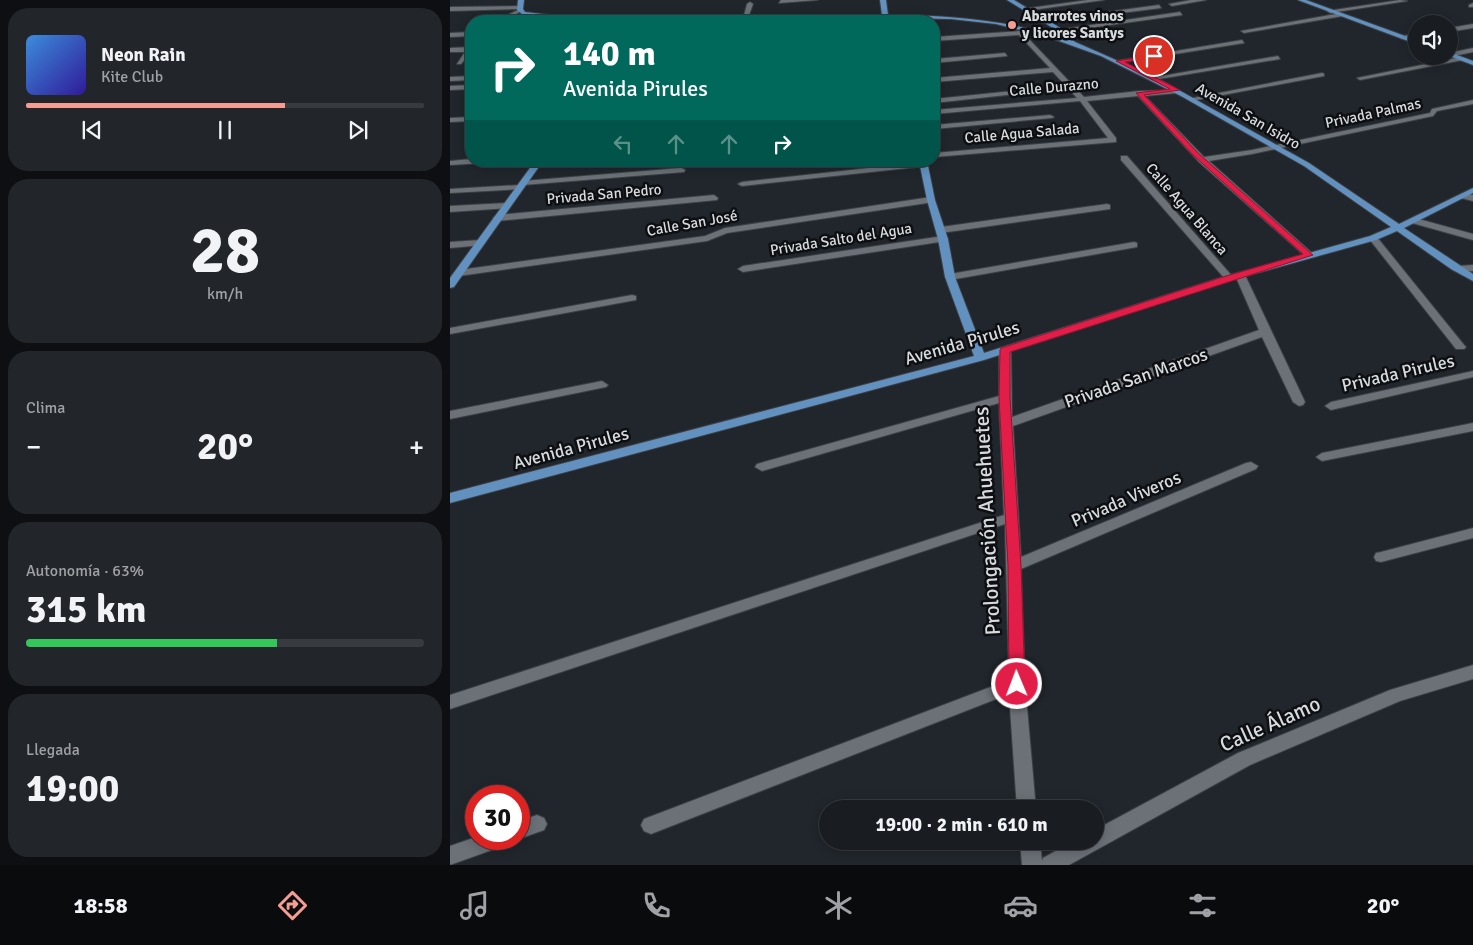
<!DOCTYPE html>
<html lang="es">
<head>
<meta charset="utf-8">
<style>
  :root { --surface:#191c21; --page:#22252a; --text:#f1f3f6; --muted:#9fa1a5; --line:#373a3f; --accent:#f59c93 }
  body { margin:0; font-family:Signika,sans-serif; background:var(--page); color:var(--text); height:100vh; display:flex; flex-direction:column; font-size:19px; white-space:nowrap }
  * { box-sizing:border-box; margin:0 }
  p { font-size:16px; color:var(--muted) }
  .icon { flex:none; width:28px; height:28px; fill:none; stroke:currentColor; stroke-width:2; stroke-linecap:round; stroke-linejoin:round }
  .map { position:relative; flex:1; overflow:hidden }
  .sheet { display:flex; flex-direction:column; gap:8px; padding:8px; background:#0e0f12; width:450px }
  .sheet>* { flex:none }
  .hud { position:absolute; left:15px; top:15px; width:475px; height:152px; border-radius:20px; box-shadow:0 2px 12px #0003,0 0 0 1px var(--line); background:#00695c; color:#fff; overflow:hidden }
  .tools { position:absolute; left:958px; top:15px; display:grid; gap:10px }
  .tools a { display:grid; place-items:center; width:50px; height:50px; border-radius:50%; background:var(--surface); box-shadow:0 2px 12px #0003,0 0 0 1px var(--line); font-size:25px }
  .speed { position:absolute; left:15px; top:785px; display:flex; gap:10px; font-size:25px; font-weight:700; text-align:center }
  .speed>* { display:grid; place-content:center; width:65px; height:65px; border-radius:50%; background:var(--surface); box-shadow:0 2px 12px #0003,0 0 0 1px var(--line); line-height:1 }
  .speed .limit { border:8px solid #d22; background:#fff; color:#111 }
  .pin { position:absolute; display:grid; place-items:center; width:42px; height:42px; color:#fff; margin:-21px; border:2px solid #fff; border-radius:50%; box-shadow:0 1px 5px #0007 }
  .me { position:absolute; width:55px; margin:-28px; rotate:359deg; stroke-linejoin:round; filter:drop-shadow(0 0 4px #0008) }
  .turn { display:flex; align-items:center; gap:18px; height:105px; padding:0 15px; font-size:22px }
  .turn .icon { width:65px; height:65px; stroke-width:2.5 }
  .turn b { display:block; font-size:35px; line-height:42px }
  .lanes { display:flex; align-items:center; height:48px; padding:0 15px; background:#0003; justify-content:center; gap:25px; direction:ltr }
  .lanes .off { opacity:.35 }
  .big { font-size:38px; font-weight:700; line-height:1.1 }
  .sheet .tile { flex:1; display:flex; flex-direction:column; justify-content:center; gap:8px; min-width:0; padding:0 18px; border-radius:20px; background:var(--page) }
  .sheet .dial { align-items:center; gap:0 }
  .dial b { font-size:65px; line-height:1 }
  .song { display:flex; align-items:center; gap:15px }
  .cover { width:60px; height:60px; border-radius:8px; background:linear-gradient(135deg,hsl(210 70% 55%),hsl(250 70% 35%)) }
  .played { height:5px; border-radius:2px; background:linear-gradient(90deg,var(--accent) 65%,var(--line) 65%) }
  .keys { display:flex; justify-content:space-around; direction:ltr }
  .heat { display:flex; justify-content:space-between; align-items:center; font-size:28px; direction:ltr }
  .charge { height:8px; border-radius:4px; background:linear-gradient(90deg,#34c759 63%,var(--line) 0) }
  .trip { position:absolute; left:369px; top:800px; width:285px; height:50px; border-radius:25px; background:var(--surface); box-shadow:0 2px 12px #0003,0 0 0 1px var(--line); font-weight:700; line-height:50px; text-align:center }
  .dock { display:flex; height:80px; justify-content:space-around; align-items:center; background:#0a0b0d; color:var(--muted) }
  .dock .icon { width:35px; height:35px }
  .dock .on { color:var(--accent) }
  .dock b { font-size:22px; color:var(--text) }
  main { display:flex; flex:1; min-height:0 }
  .map>svg:first-child { display:block }
  .lines { fill:none; stroke-linecap:round; stroke-linejoin:round }
  .minor-casing { stroke:#3c4044; stroke-width:2 }
  .major-casing { stroke:#3c4044; stroke-width:2 }
  .minor { fill:#6b7177; fill-rule:evenodd }
  .major { fill:#6291c0; fill-rule:evenodd }
  .route { fill:#e11d48; stroke:#92132f }
  .poi-dot { fill:#f59c93; stroke:#0d0f12; stroke-width:2 }
  .labels { text-anchor:middle; stroke-width:5; stroke-linejoin:round; paint-order:stroke }
  .far-poi-label { font-size:15px; font-weight:bold; fill:#d7dbde; stroke:#0d0f12; text-anchor:start }
  .far-street-label { font-size:15px; fill:#d7dbde; stroke:#0d0f12 }
  .street-label { font-size:18px; fill:#d7dbde; stroke:#0d0f12 }
  .near-street-label { font-size:21px; fill:#d7dbde; stroke:#0d0f12 }
</style>
</head>
<body>
<main>
<section class="sheet">
<div class="tile">
<div class="song"><i class="cover"></i><div><b>Neon Rain</b><p>Kite Club</p></div></div>
<div class="played"></div>
<div class="keys"><svg class="icon" aria-label="previous" viewBox="0 0 24 24"><path d="M18 5L8 12l10 7zM5 5v14"/></svg><svg class="icon" aria-label="pause" viewBox="0 0 24 24"><path d="M8 5v14M16 5v14"/></svg><svg class="icon" aria-label="next" viewBox="0 0 24 24"><path d="M6 5l10 7-10 7zM19 5v14"/></svg></div>
</div>
<div class="tile dial"><b>28</b><p>km/h</p></div>
<div class="tile"><p>Clima</p>
<div class="heat"><a>−</a><b class="big">20°</b><a>+</a></div>
</div>
<div class="tile"><p>Autonomía · 63%</p><b class="big">315 km</b><div class="charge"></div></div>
<div class="tile"><p>Llegada</p><b class="big">19:00</b></div>
</section>
<div class="map">
<svg width="1023" height="865" viewBox="0 0 1023 865">
  <rect width="100%" height="100%" fill="#21262c"/>
  <g class="lines">
    <defs>
      <path id="minor" d="M331 0H368L329 3Z
        M638 0H654L575 11 572 9Z
        M741 0H756L722 6 719 4Z
        M950 0 957 1 880 13 877 11Z
        M300 2 303 4 298 18 293 19 297 4Z
        M1023 3V7H1019V5Z
        M709 5 711 8 592 23 589 21Z
        M72 6 70 8 72 11 52 21H45L70 9 0 11V7Z
        M730 12 732 15 610 32 607 30Z
        M891 13 893 16 794 33 791 31Z
        M1023 24V28L999 32V28Z
        M570 31 581 32V34L575 35 634 97 689 91 729 90 730 91 727 93 695 96 754 157 802 150 980 113 982 109 1023 100V104L987 111 983 116 802 154 759 161 862 253 864 255 859 258 856 257 749 162 688 96 637 101 666 138V142L484 157V153L658 138 630 101 484 114V110L627 98 603 72 484 82V78L600 68 569 35 484 41V37Z
        M21 32V36L0 37V33Z
        M966 33V37L952 39 949 37Z
        M792 40 794 43 669 63 666 61Z
        M21 47V52L11 64H7L15 52H0V48Z
        M1023 48V52L999 57 997 56H999V53Z
        M555 53 557 56 484 63V59Z
        M828 56 830 59 703 80 700 78Z
        M1011 57 1013 60 910 80 907 78Z
        M872 73 874 74V76L741 101 738 99Z
        M21 76V80L0 81V77Z
        M21 85V89L0 90V86Z
        M574 90 577 92 576 93 484 103V99Z
        M600 115 604 117 602 118 484 129V125Z
        M21 117V121L0 122V118Z
        M671 156H677L782 276V280H776L671 160Z
        M21 159V161H38L34 163 0 165V161Z
        M474 162H477V166L292 186 288 184 292 182Z
        M231 168 235 170 234 172 73 185 69 183 73 181Z
        M69 185H72V189L0 193V189Z
        M1014 193 1023 195V201L1011 198V194Z
        M264 195 268 198 267 200 47 221 43 218 47 215Z
        M481 197 485 200 484 202 277 233 257 241 9 276 4 273 9 270 255 236 275 228Z
        M56 203 59 204V208L0 212V206Z
        M657 204 660 205V209L491 233 486 230 491 227Z
        M965 218 1023 234V240L962 223 961 221Z
        M923 235 926 236 1014 345 1016 347 1014 349H1006L920 240 918 238Z
        M493 236 498 239 496 241 293 272 288 269 293 266Z
        M30 240 35 243 33 245 0 248V242Z
        M684 242 687 243V247L500 280 495 277 500 274Z
        M1023 265V271L1007 272 1002 269 1007 266Z
        M790 272 795 275 855 402 853 405 849 406 843 402 812 337 563 426 571 557 796 463 801 462 808 466 806 469 571 569 575 684 586 809H567L559 694 201 834 194 831 191 825 194 819 559 680 555 524 0 709V695L554 515 549 403 312 471 305 467 307 464 549 396V350L551 348H559L561 350 562 417 809 330 785 275Z
        M182 295 186 296V300L0 334V328Z
        M1023 371V377L881 410 875 406 881 402Z
        M152 381 158 385 156 387 0 419V411Z
        M1023 423V431L872 461 866 457 872 453Z
        M1023 528V538L931 562 926 561 924 557 926 553 931 552Z
        M1023 665V679L950 701 800 765 619 865H572L570 841H590L592 861 593 858 624 841H645V830L788 753 940 690Z
        M87 815 94 818 97 824 94 830 69 839H68L69 821Z
        M26 837V839H56L53 846 0 865V846Z"/>
      <path id="major" d="M68 0H74L73 9 75 12 151 21H135L72 14 67 10Z
        M430 0H436L438 15C499 15 558 20 616 39L608 31 557 0H564L612 29 625 42 709 79 859 163 949 224 1023 188V193L954 228 1023 274V281L1001 269 947 231 926 240 782 280 534 360 0 503V493L524 356 495 277 488 239 477 200 469 161H477L485 200 498 239 505 277 534 353 776 276 920 236 941 227 854 166 731 96 651 56 595 36 546 24 501 19 438 18 439 21H433V18L176 21 205 19 432 15Z
        M848 0H856L966 40V44Z
        M999 52 1023 61V65L999 56Z
        M85 161H93L4 287 0 288V278Z"/>
    </defs>
    <use href="#minor" class="minor-casing"/>
    <use href="#major" class="major-casing"/>
    <use href="#minor" class="minor"/>
    <use href="#major" class="major"/>
  </g>
  <path class="route" d="M706 55 704 58 675 62 730 90 694 95 748 153 863 255 560 352V398L571 566 575 684 572 689 567 691 562 689 559 684 558 566 549 398 550 350 551 348 776 276 853 254 743 155 686 93 720 89 666 61Z"/>
  <circle class="poi-dot" cx="562" cy="25" r="5"/>
  <g class="labels">
    <g class="far-poi-label">
      <text x="572" y="21">Abarrotes vinos<tspan x="572" dy="17">y licores Santys</tspan></text>
    </g>
    <g class="far-street-label">
      <text transform="translate(604 87) rotate(-5)" y="5">Calle Durazno</text>
      <text transform="translate(923 113) rotate(-12)" y="5">Privada Palmas</text>
      <text transform="translate(798 116) rotate(30)" y="5">Avenida San Isidro</text>
      <text transform="translate(572 133) rotate(-5)" y="5">Calle Agua Salada</text>
      <text transform="translate(154 194) rotate(-5)" y="5">Privada San Pedro</text>
      <text transform="translate(737 209) rotate(49)" y="5">Calle Agua Blanca</text>
      <text transform="translate(242 223) rotate(-10)" y="5">Calle San José</text>
      <text transform="translate(391 239) rotate(-9)" y="5">Privada Salto del Agua</text>
    </g>
    <g class="street-label">
      <text transform="translate(512 343) rotate(-16)" y="6">Avenida Pirules</text>
      <text transform="translate(948 373) rotate(-13)" y="6">Privada Pirules</text>
      <text transform="translate(686 378) rotate(-19)" y="6">Privada San Marcos</text>
      <text transform="translate(121 448) rotate(-15)" y="6">Avenida Pirules</text>
      <text transform="translate(676 499) rotate(-23)" y="6">Privada Viveros</text>
    </g>
    <g class="near-street-label">
      <text transform="translate(537 521) rotate(-93)" y="7">Prolongación Ahuehuetes</text>
      <text transform="translate(820 724) rotate(-24)" y="7">Calle Álamo</text>
    </g>
  </g>
</svg>
<div class="tools">
<a><svg class="icon" aria-label="sound" viewBox="0 0 24 24"><path d="M4 9h4l5-4v14l-5-4H4zM17 9q2 3 0 6"/></svg></a>
</div>
<div class="speed"><div class="limit">30</div></div>
<div class="pin" style="left:704px;top:56px;background:#d93025"><svg class="icon" aria-label="arrive" viewBox="0 0 24 24"><path d="M6 21V4h12l-3 4 3 4H6"/></svg></div>
<svg class="me" style="left:567px;top:684px" viewBox="-20 -20 40 40"><circle r="17" fill="#e11d48" stroke="#fff" stroke-width="3"/><path d="M0-11L8 9 0 5-8 9z" fill="#fff"/></svg>
<div class="trip">19:00 · 2 min · 610 m</div>
<div class="hud">
<div class="turn"><svg class="icon" aria-label="right" viewBox="0 0 24 24"><path d="M7 20v-9h11M14 6l5 5-5 5"/></svg><div><b>140 m</b>Avenida Pirules</div></div>
<div class="lanes"><svg class="icon off" aria-label="left" viewBox="0 0 24 24"><path d="M17 20v-9H6M10 6l-5 5 5 5"/></svg><svg class="icon off" aria-label="ahead" viewBox="0 0 24 24"><path d="M12 20V5M6 11l6-6 6 6"/></svg><svg class="icon off" aria-label="ahead" viewBox="0 0 24 24"><path d="M12 20V5M6 11l6-6 6 6"/></svg><svg class="icon" aria-label="right" viewBox="0 0 24 24"><path d="M7 20v-9h11M14 6l5 5-5 5"/></svg></div>
</div>
</div>
</main>
<nav class="dock">
<b>18:58</b>
<svg class="icon on" aria-label="directions" viewBox="0 0 24 24"><path d="M12 3l9 9-9 9-9-9zM9 14v-3h6M13 9l2 2-2 2"/></svg>
<svg class="icon" aria-label="music" viewBox="0 0 24 24"><path d="M9 18V5l10-2v13"/><circle cx="6" cy="18" r="3"/><circle cx="16" cy="16" r="3"/></svg>
<svg class="icon" aria-label="phone" viewBox="0 0 24 24"><path d="M5 4h4l2 5-3 2q2 4 5 5l2-3 5 2v4C11 20 4 13 5 4z"/></svg>
<svg class="icon" aria-label="climate" viewBox="0 0 24 24"><path d="M12 3v18M4 7l16 10M4 17L20 7"/></svg>
<svg class="icon" aria-label="car" viewBox="0 0 24 24"><path d="M5 17H2v-5l4-1 3-4h7l3 4 3 1v5h-3M9 17h6M6 11h13"/><circle cx="7" cy="17" r="2"/><circle cx="17" cy="17" r="2"/></svg>
<svg class="icon" aria-label="filters" viewBox="0 0 24 24"><path d="M4 7h16M4 17h16"/><circle cx="9" cy="7" r="2"/><circle cx="15" cy="17" r="2"/></svg>
<b>20°</b>
</nav>
</body>
</html>
